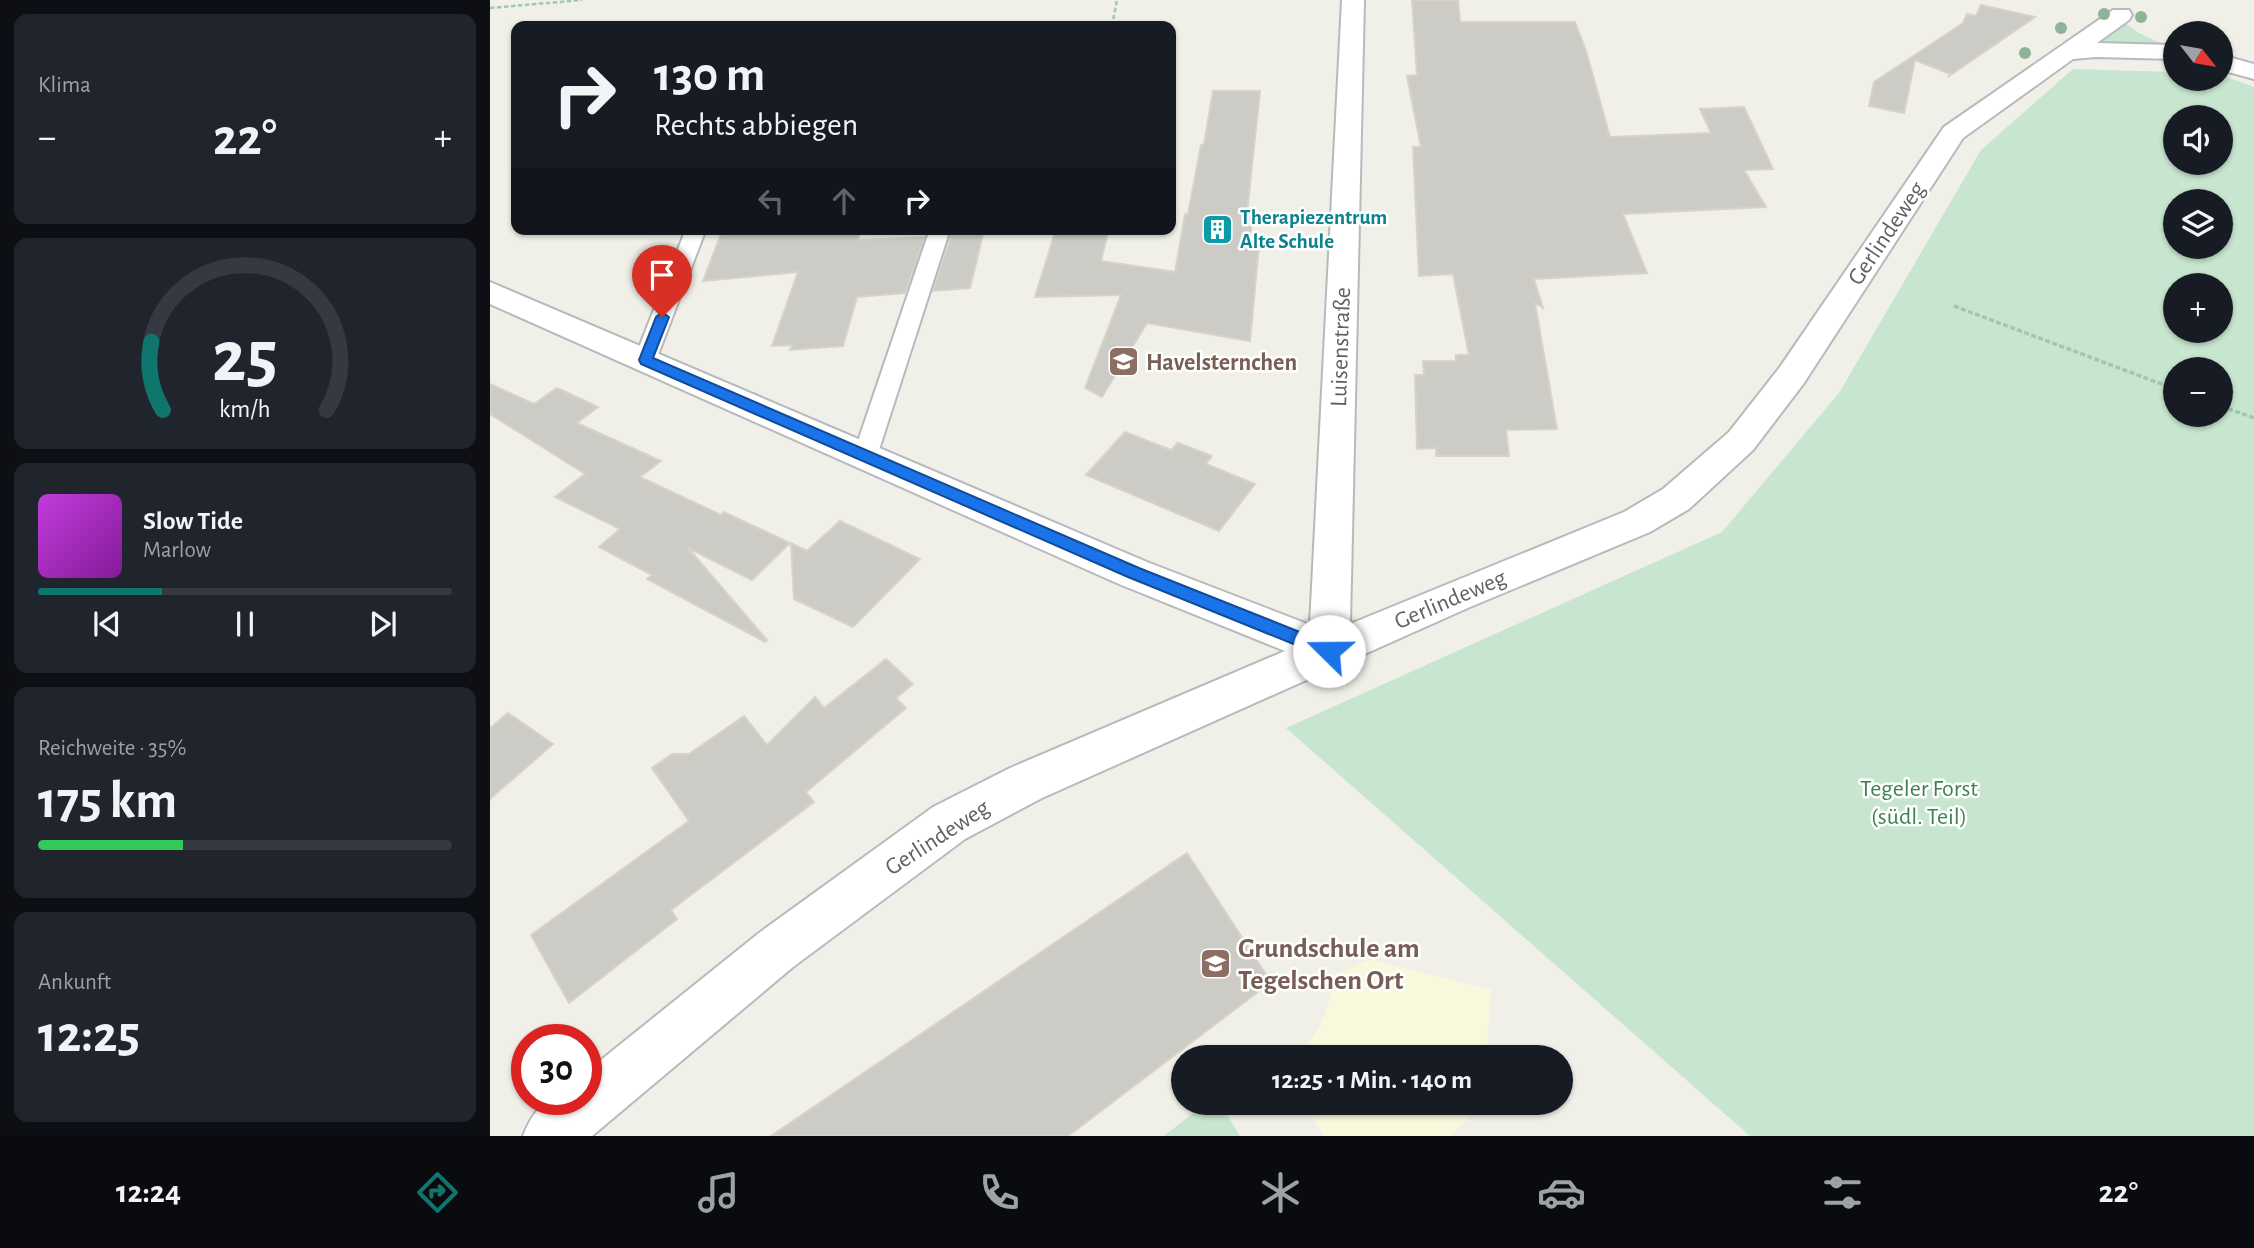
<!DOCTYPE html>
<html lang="de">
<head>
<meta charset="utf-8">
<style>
  :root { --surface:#171b24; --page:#20242c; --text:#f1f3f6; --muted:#9ea1a6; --line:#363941; --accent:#0f766e }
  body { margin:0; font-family:"Alegreya Sans",sans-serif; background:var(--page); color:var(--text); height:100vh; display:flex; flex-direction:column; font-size:26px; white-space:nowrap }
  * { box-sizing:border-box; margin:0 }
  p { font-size:23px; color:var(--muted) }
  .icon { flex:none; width:38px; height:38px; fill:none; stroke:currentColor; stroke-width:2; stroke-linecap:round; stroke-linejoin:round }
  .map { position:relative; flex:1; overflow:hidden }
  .drawer { display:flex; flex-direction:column; gap:14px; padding:14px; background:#0d0f14; width:490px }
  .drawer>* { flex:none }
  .banner { position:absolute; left:21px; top:21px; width:665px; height:214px; border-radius:14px; box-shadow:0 2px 5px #0004; background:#171b24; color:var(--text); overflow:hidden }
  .needle { width:46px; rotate:121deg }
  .fabs { position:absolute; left:1673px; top:21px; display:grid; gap:14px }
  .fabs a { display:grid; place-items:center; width:70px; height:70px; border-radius:50%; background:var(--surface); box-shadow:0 2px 5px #0004; font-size:35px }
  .speed { position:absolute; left:21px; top:1024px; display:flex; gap:14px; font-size:35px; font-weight:700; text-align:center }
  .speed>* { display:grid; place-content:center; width:91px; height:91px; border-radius:50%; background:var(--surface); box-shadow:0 2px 5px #0004; line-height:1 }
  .speed .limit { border:10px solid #d22; background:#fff; color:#111 }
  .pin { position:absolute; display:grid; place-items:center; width:60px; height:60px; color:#fff; margin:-72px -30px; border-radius:50% 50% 50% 0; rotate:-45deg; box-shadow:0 0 7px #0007 }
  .pin .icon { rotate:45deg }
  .me { position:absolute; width:77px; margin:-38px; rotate:292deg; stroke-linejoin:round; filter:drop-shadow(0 0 5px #0008) }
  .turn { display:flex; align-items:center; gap:24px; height:147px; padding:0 28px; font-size:32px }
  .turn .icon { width:91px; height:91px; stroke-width:2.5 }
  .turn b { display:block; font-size:49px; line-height:60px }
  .lanes { display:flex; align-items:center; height:66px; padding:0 28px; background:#0003; justify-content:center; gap:35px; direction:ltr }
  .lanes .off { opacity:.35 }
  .big { font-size:52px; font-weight:700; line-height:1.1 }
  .drawer .widget { flex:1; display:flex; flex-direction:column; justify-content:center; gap:10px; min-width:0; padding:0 24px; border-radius:14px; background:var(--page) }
  .drawer .dial { align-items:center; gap:0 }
  .dial svg { height:182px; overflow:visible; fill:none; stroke:var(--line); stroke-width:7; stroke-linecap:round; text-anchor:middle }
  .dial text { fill:var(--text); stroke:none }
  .song { display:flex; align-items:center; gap:21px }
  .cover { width:84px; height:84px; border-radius:10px; background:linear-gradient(135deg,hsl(290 70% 55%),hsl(290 70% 35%)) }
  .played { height:7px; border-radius:4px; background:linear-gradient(90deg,var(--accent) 30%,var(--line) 30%) }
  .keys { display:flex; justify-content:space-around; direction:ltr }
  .heat { display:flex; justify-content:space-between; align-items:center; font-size:38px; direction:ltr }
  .charge { height:10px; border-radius:5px; background:linear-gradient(90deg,#34c759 35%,var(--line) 0) }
  .trip { position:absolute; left:681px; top:1045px; width:402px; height:70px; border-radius:35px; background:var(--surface); box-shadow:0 2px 5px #0004; font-weight:700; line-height:70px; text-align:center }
  .tab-bar { display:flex; height:112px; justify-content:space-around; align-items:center; background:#090b0e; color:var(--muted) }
  .tab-bar .icon { width:49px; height:49px }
  .tab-bar .selected { color:var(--accent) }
  .tab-bar b { font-size:32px; color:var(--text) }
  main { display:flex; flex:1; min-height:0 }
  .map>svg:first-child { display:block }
  .green { fill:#c8e5cf; fill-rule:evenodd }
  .sand { fill:#f8f8dc }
  .building { fill:#cccbc5; stroke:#d5d4c7; stroke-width:2 }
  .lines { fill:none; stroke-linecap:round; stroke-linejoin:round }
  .lane-casing { stroke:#b8b9bd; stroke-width:4 }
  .street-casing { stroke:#b8b9bd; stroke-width:4 }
  .path-far1 { stroke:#a1c6b5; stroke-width:2.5; stroke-dasharray:4.5 2.5; stroke-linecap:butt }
  .path { stroke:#a1c6b5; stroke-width:3.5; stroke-dasharray:5 2.5; stroke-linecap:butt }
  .lane { fill:#fff; fill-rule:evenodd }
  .street { fill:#fff; fill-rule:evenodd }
  .tree { fill:#8eb396 }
  .route { fill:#1a73e8; stroke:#114b97; stroke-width:2 }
  .labels { text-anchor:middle; stroke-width:5; stroke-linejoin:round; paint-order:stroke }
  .far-culture-label { font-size:21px; font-weight:bold; fill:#0d838f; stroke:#fff; text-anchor:start }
  .street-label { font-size:24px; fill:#606167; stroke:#fff }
  .education-label { font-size:24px; font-weight:bold; fill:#785e54; stroke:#fff; text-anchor:start }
  .park-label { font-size:24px; fill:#3d8152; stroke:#fff }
  .near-education-label { font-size:28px; font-weight:bold; fill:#785e54; stroke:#fff; text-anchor:start }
</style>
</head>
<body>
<main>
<section class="drawer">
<div class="widget"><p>Klima</p>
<div class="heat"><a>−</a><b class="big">22°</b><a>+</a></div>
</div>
<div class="widget dial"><svg viewBox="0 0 100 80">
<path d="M14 69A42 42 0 1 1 86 69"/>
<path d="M14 69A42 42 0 0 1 9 39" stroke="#0f766e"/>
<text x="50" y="56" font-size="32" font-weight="700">25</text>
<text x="50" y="72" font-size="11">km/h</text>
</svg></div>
<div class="widget">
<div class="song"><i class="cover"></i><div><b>Slow Tide</b><p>Marlow</p></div></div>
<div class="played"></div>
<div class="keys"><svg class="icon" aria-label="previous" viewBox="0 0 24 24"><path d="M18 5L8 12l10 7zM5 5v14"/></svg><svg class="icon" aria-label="pause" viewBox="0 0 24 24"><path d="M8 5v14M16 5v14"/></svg><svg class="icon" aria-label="next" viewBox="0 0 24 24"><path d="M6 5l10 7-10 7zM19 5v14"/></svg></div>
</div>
<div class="widget"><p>Reichweite · 35%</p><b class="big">175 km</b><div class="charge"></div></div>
<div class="widget"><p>Ankunft</p><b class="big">12:25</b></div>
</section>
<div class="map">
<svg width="1764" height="1136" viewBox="0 0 1764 1136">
  <rect width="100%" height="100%" fill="#f0f0e9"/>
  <path class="green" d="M1634 22 1649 33 1685 50 1595 45Z
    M1583 69 1685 72V79H1731V75L1764 87V1136H1260L796 728 1232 532 1349 393 1491 150ZM1685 117H1731V163H1685ZM1685 201H1731V247H1685ZM1685 285H1731V331H1685ZM1685 369H1731V415H1685Z
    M717 1102 730 1103 750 1136H674Z"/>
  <path class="sand" d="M881 959 1001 990 996 1057H805C829 1036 841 1006 844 975Z
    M814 1103H993L992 1106 960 1136H834Z"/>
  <path class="building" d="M922 0H968L970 22H1085L1096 51 1120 137 1221 133 1210 109 1254 107 1283 169 1254 170 1276 207 1133 214 1157 273 1044 279 1053 308 1045 303 1067 429 1016 430 1019 456H946V448L927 449 925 375H934L933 361H966V355H979L963 274 929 276 923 147H931L917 76 927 75Z
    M1491 5 1545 17 1459 76 1460 74 1425 60 1414 113 1379 106 1384 82 1473 23 1477 14 1486 16Z
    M723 91H770L757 213H763L759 245H769L760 341 657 323 612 397 595 388 631 295 545 297 566 229H619L611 261 685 272 695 214H698L711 145 714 144Z
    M233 229H371L368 240 435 237 415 293 367 297 353 346 300 350 302 345 282 346 308 272 213 281Z
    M493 234 480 288 443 291 461 236Z
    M0 384 44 404 67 388 108 407 87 423 171 461 150 477 231 515 234 512 300 543 262 580 198 548 277 640 275 642 157 579 162 575 109 547 130 529 65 497 95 474 0 414Z
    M635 432 681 450 688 443 722 456 716 464 765 484 729 531 596 475Z
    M350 521 430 559 363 627 304 599 301 543 317 551Z
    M396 659 423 684 406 698 416 708 316 792 324 802 181 910 187 919 79 1003 41 935 199 821 162 768 182 754H199L254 716 277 745 325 697 334 708Z
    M18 713 63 744 0 799V728Z
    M697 853 781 982 578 1136H281Z"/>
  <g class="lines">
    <defs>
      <path id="lane" d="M196 229H216L166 360 163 365 155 368 147 365 144 360Z
        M440 229H460L387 456 384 462 375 465 366 462 363 456Z"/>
      <path id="street" d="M852 0H874L860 624 1134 512 1173 489 1239 432 1290 367 1454 127 1623 10H1639L1642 15 1639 20 1607 43 1685 45V59L1606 57 1583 59 1473 138 1314 383 1263 450 1199 509 1160 532 980 607 552 798 475 839 303 967 102 1136H33C48 1099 60 1099 96 1099V1072L269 933 443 807 520 768 795 651 629 584 0 304V282L657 562 820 625Z
        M1731 55 1764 64V79L1731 70Z"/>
    </defs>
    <use href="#lane" class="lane-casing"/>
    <use href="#street" class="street-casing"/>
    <path class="path-far1" d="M0 8 92 0
      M622 26 627 0"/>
    <path class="path" d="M1464 306 1685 389
      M1731 406 1764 418"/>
    <use href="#lane" class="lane"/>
    <use href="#street" class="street"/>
  </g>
  <g class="tree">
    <circle cx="1614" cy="14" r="6"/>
    <circle cx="1651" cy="17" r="6"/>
    <circle cx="1571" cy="28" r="6"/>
    <circle cx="1535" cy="53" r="6"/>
  </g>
  <path class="route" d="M172 312 179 317 163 358 649 568 845 646 847 651 845 656 839 659 833 656 638 577 151 364 149 360 166 317Z"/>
  <defs>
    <symbol id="building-square" viewBox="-11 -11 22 22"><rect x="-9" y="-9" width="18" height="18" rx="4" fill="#0f9aa8" stroke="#fff"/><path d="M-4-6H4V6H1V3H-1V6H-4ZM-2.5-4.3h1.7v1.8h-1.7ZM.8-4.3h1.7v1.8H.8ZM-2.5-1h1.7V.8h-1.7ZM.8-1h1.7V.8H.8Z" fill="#fff"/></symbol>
    <symbol id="school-square" viewBox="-11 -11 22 22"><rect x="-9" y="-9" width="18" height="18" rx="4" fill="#8d6e63" stroke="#fff"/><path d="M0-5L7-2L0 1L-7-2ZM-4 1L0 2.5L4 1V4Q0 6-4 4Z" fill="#fff"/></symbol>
  </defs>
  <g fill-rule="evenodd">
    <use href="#building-square" x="710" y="212" width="35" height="35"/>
    <use href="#school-square" x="616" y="344" width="35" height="35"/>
    <use href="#school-square" x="708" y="946" width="35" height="35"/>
  </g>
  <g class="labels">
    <g class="far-culture-label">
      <text x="750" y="224">Therapiezentrum<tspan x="750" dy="24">Alte Schule</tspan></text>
    </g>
    <g class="street-label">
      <text transform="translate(1396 233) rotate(-56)" y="8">Gerlindeweg</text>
      <text transform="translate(850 347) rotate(-88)" y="8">Luisenstraße</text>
      <text transform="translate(960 599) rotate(-23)" y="8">Gerlindeweg</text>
      <text transform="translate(447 837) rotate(-33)" y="8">Gerlindeweg</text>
    </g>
    <g class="education-label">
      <text x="656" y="370">Havelsternchen</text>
    </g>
    <g class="park-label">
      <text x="1429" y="796">Tegeler Forst<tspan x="1429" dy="28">(südl. Teil)</tspan></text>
    </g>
    <g class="near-education-label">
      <text x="748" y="957">Grundschule am<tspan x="748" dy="32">Tegelschen Ort</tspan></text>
    </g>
  </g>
</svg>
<div class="fabs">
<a><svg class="needle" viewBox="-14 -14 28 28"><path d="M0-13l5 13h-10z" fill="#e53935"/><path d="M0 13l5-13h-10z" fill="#9ea1a6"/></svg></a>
<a><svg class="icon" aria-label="sound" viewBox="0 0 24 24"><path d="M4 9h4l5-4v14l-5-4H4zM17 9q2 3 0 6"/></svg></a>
<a><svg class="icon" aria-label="layers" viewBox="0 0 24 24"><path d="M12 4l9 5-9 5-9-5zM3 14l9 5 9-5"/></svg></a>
<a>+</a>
<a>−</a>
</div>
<div class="speed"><div class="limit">30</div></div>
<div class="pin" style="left:172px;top:317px;background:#d93025"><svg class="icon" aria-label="arrive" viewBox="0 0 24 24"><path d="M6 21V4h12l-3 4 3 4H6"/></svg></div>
<svg class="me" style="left:839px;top:651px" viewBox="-20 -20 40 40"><circle r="19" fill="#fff"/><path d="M0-13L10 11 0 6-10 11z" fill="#1a73e8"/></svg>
<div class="trip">12:25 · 1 Min. · 140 m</div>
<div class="banner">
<div class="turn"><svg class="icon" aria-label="right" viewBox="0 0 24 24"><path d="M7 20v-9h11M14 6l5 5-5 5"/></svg><div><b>130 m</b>Rechts abbiegen</div></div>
<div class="lanes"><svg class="icon off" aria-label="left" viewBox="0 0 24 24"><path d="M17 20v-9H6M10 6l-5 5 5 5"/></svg><svg class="icon off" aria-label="ahead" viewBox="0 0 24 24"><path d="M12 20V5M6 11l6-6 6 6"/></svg><svg class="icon" aria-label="right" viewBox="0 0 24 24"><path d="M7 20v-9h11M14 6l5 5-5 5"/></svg></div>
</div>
</div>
</main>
<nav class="tab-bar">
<b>12:24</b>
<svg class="icon selected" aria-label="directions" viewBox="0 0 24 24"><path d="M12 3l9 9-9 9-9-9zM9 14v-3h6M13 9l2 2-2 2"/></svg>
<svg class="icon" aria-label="music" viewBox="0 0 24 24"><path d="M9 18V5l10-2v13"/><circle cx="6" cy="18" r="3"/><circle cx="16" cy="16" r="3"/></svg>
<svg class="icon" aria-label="phone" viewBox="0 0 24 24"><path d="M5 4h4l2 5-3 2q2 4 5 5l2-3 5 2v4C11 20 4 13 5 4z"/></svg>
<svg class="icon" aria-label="climate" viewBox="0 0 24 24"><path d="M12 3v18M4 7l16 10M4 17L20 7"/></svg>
<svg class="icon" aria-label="car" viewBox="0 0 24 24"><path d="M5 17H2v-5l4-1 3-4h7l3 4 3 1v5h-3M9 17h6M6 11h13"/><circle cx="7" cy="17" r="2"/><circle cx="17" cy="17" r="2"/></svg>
<svg class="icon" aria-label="filters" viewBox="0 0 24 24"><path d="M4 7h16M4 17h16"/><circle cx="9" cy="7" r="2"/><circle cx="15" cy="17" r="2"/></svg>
<b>22°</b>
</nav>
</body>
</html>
